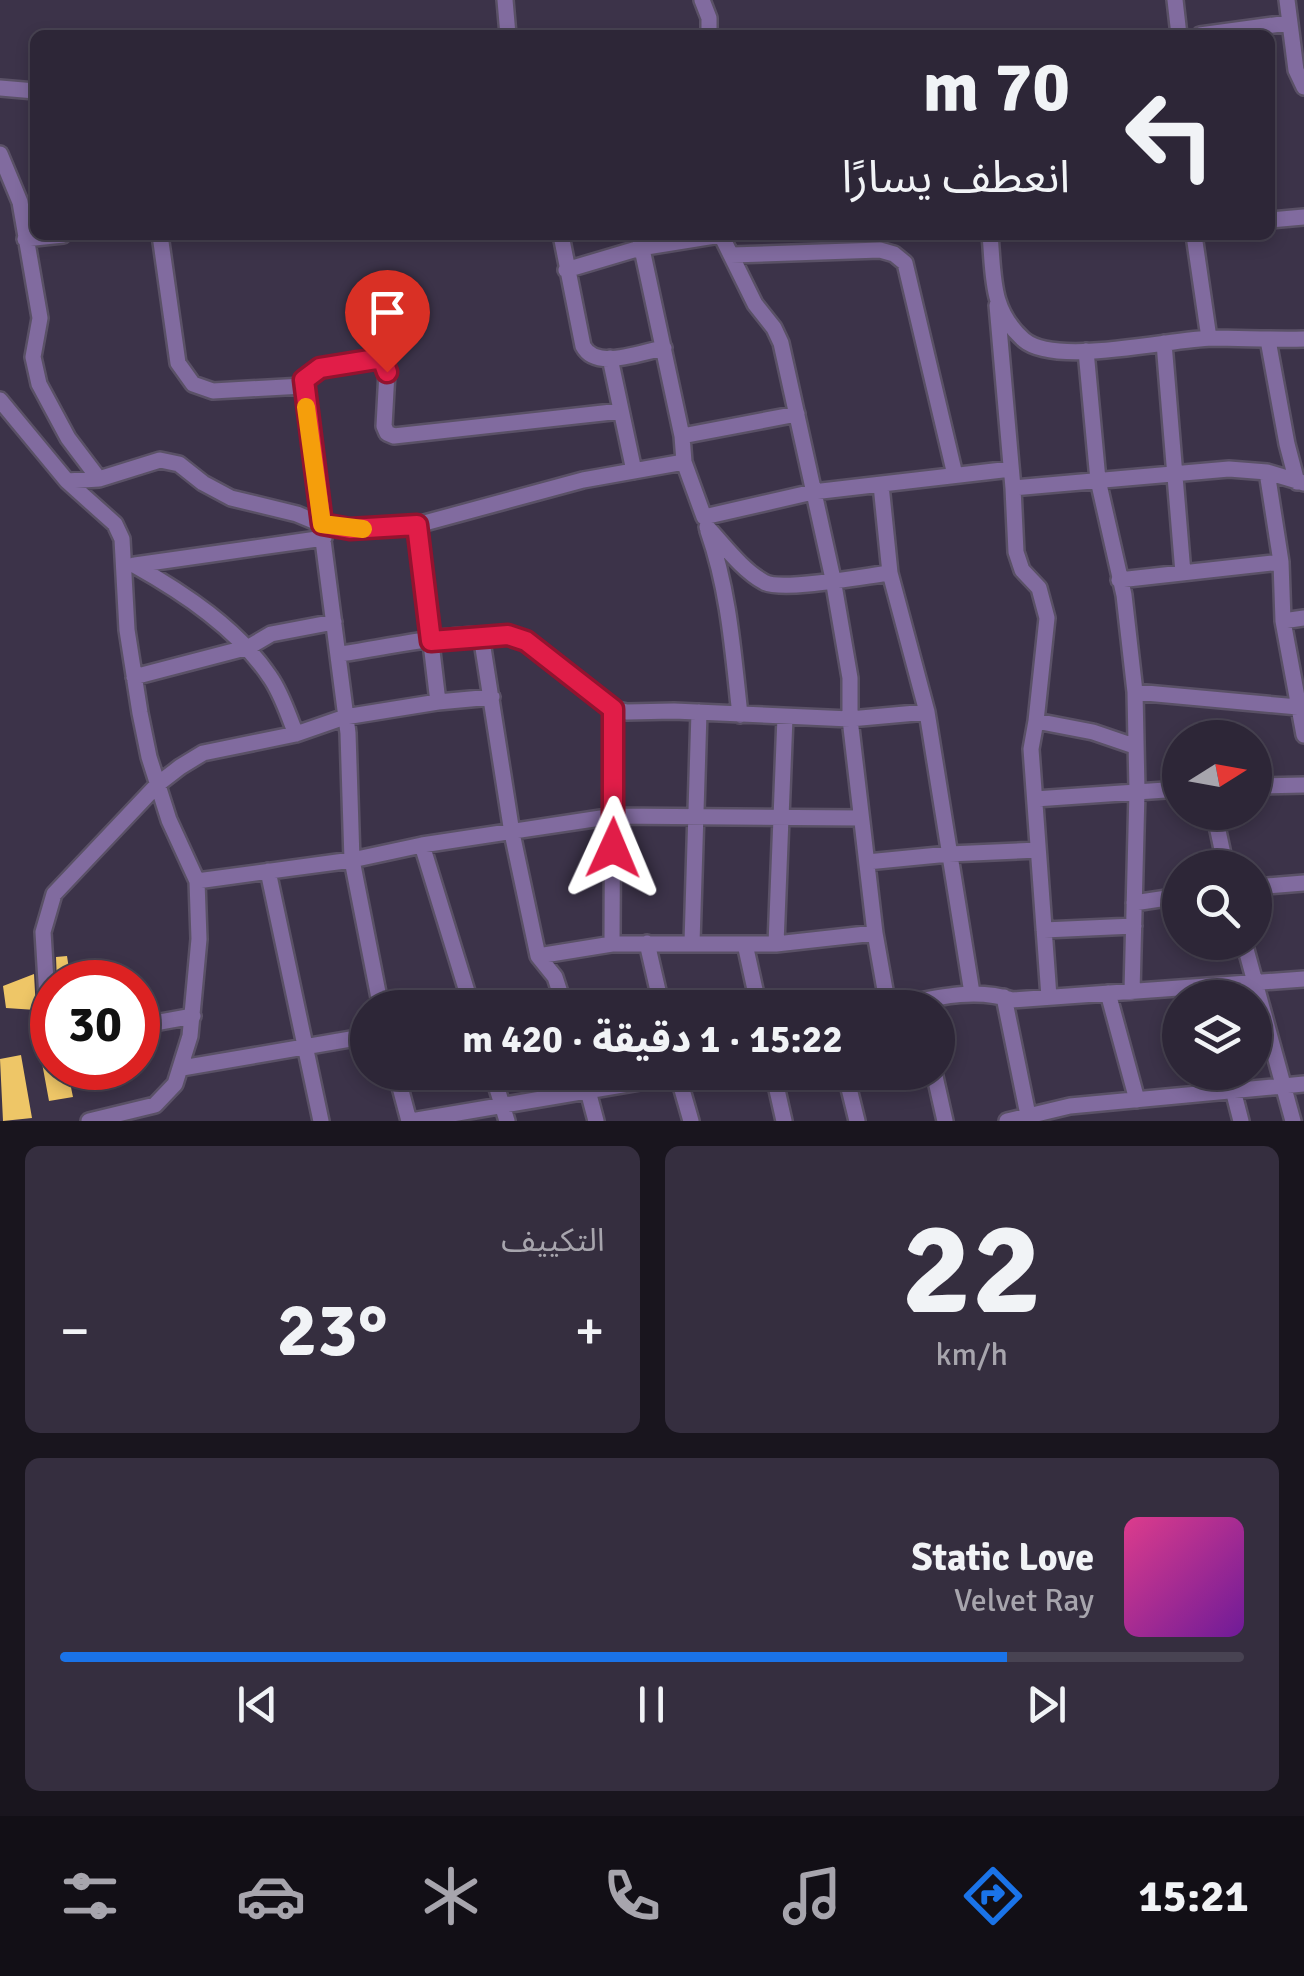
<!DOCTYPE html>
<html lang="ar">
<head>
<meta charset="utf-8">
<style>
  :root { --surface:#2d2637; --page:#352e3f; --text:#f1f3f6; --muted:#a7a5ad; --line:#484352; --accent:#1a73e8 }
  body { margin:0; font-family:Signika,"Noto Sans Arabic",sans-serif; background:var(--page); color:var(--text); direction:rtl; height:100vh; display:flex; flex-direction:column; font-size:38px; white-space:nowrap }
  * { box-sizing:border-box; margin:0 }
  p { font-size:32px; color:var(--muted) }
  .icon { flex:none; width:55px; height:55px; fill:none; stroke:currentColor; stroke-width:2; stroke-linecap:round; stroke-linejoin:round }
  .map { position:relative; height:1121px; overflow:hidden; direction:ltr }
  .side { display:flex; flex-direction:column; gap:25px; padding:25px; background:#19151e; flex:1 }
  .side>* { flex:none }
  .hud { position:absolute; left:30px; top:30px; width:1245px; height:210px; border-radius:15px; box-shadow:0 5px 15px #0003,0 0 0 2px var(--line); direction:rtl; background:#2d2637; color:var(--text); overflow:hidden }
  .needle { width:65px; rotate:79deg }
  .tools { position:absolute; left:1162px; top:720px; display:grid; gap:20px }
  .tools a { display:grid; place-items:center; width:110px; height:110px; border-radius:50%; background:var(--surface); box-shadow:0 5px 15px #0003,0 0 0 2px var(--line); font-size:50px }
  .speed { position:absolute; left:30px; top:960px; display:flex; gap:20px; font-size:50px; font-weight:700; text-align:center }
  .speed>* { display:grid; place-content:center; width:130px; height:130px; border-radius:50%; background:var(--surface); box-shadow:0 5px 15px #0003,0 0 0 2px var(--line); line-height:1 }
  .speed .limit { border:15px solid #d22; background:#fff; color:#111 }
  .pin { position:absolute; display:grid; place-items:center; width:85px; height:85px; color:#fff; margin:-102px -42px; border-radius:50% 50% 50% 0; rotate:-45deg; box-shadow:0 0 10px #0007 }
  .pin .icon { rotate:45deg }
  .me { position:absolute; width:110px; margin:-55px; rotate:1deg; stroke-linejoin:round; filter:drop-shadow(0 0 8px #0008) }
  .turn { display:flex; align-items:center; gap:35px; height:210px; padding:0 40px; font-size:45px }
  .turn .icon { width:130px; height:130px; stroke-width:2.5 }
  .turn b { display:block; font-size:70px; line-height:85px }
  .big { font-size:75px; font-weight:800; line-height:1.1 }
  .side .tile { flex:1; display:flex; flex-direction:column; justify-content:center; gap:15px; min-width:0; padding:0 35px; border-radius:15px; background:var(--page) }
  .side .dial { align-items:center; gap:0 }
  .dial b { font-size:130px; line-height:1 }
  .song { display:flex; align-items:center; gap:30px }
  .cover { width:120px; height:120px; border-radius:15px; background:linear-gradient(135deg,hsl(330 70% 55%),hsl(280 70% 35%)) }
  .played { height:10px; border-radius:5px; background:linear-gradient(90deg,var(--accent) 80%,var(--line) 80%) }
  .keys { display:flex; justify-content:space-around; direction:ltr }
  .heat { display:flex; justify-content:space-between; align-items:center; font-size:55px; direction:ltr }
  .side .tiles { flex:1; display:grid; gap:25px; grid-template-columns:1fr 1fr }
  .tile:last-child { grid-column:span 2 }
  .trip { position:absolute; left:350px; top:990px; width:605px; height:100px; border-radius:50px; background:var(--surface); box-shadow:0 5px 15px #0003,0 0 0 2px var(--line); font-weight:800; line-height:100px; text-align:center; direction:rtl }
  .tabs { display:flex; height:160px; justify-content:space-around; align-items:center; background:#120f16; color:var(--muted) }
  .tabs .icon { width:70px; height:70px }
  .tabs .on { color:var(--accent) }
  .tabs b { font-size:45px; color:var(--text) }
  .map>svg:first-child { display:block }
  .building { fill:#eec667 }
  .lines { fill:none; stroke-linecap:round; stroke-linejoin:round }
  .minor-casing { stroke:#5a5166; stroke-width:20 }
  .minor { stroke:#816b9f; stroke-width:15 }
  .route-casing { stroke:#92132f; stroke-width:25 }
  .route { stroke:#e11d48; stroke-width:18 }
  .slow { stroke:#f59e0b; stroke-width:18 }
</style>
</head>
<body>
<div class="map">
<svg width="1304" height="1121" viewBox="0 0 1304 1121">
  <rect width="100%" height="100%" fill="#3c3349"/>
  <path class="building" d="M67 956 71 982H57L56 957Z
    M34 974 36 1010 6 1008 3 986Z
    M52 1049V1068H67L73 1097 49 1101 40 1052Z
    M21 1055 32 1118 3 1121 0 1059Z"/>
  <g class="lines">
    <defs>
      <path id="minor" d="M505 0 508 35
        M702 0 709 18V35
        M1175 0 1179 35
        M1287 0 1296 70 1304 87
        M1200 35 1288 23
        M0 88 35 91
        M0 154 20 202 40 318 33 357 39 384 68 438 99 479
        M1270 220 1304 217
        M160 235 178 363 193 384 213 391 303 386 348 733 352 860 381 1008
        M561 235 583 346C596 371 640 352 664 348
        M639 235 682 436 684 462 704 517 813 492 1011 469
        M721 235 755 304 774 328 781 343 833 579 850 678V719L875 933 888 1007
        M990 235C994 277 990 310 1024 340 1056 367 1170 339 1212 338 1243 338 1273 340 1304 339
        M1194 235 1209 338
        M25 239 63 235
        M731 255 880 250 894 254 905 263 955 475
        M566 270 640 248 721 235
        M997 305 1013 488 1016 552 1022 570 1039 588 1047 618 1036 721 1093 732 1134 746
        M1268 340 1287 444 1297 482
        M1164 343 1183 573
        M1086 351 1098 480 1124 595 1135 692 1137 791 1132 992
        M610 358 634 471
        M303 386C314 363 360 358 383 361L387 372 384 426 387 433 394 436 621 411
        M0 400 67 481 99 479 160 460 179 464 203 483 231 498 297 514 321 524 350 529 382 528 417 525 583 480 684 462
        M682 436 797 414
        M1267 472 1281 562 1283 621 1304 735
        M67 481 115 524 122 539 127 630 140 713 149 757 169 820 197 881 199 939 190 1036 175 1084 155 1105 89 1121
        M881 485 890 573 927 712 972 993
        M1013 488 1229 469 1267 472 1304 483
        M417 525 438 702
        M707 527C724 545 742 570 764 582 781 592 865 576 890 573
        M708 531C729 591 733 652 740 715
        M134 565C184 593 238 629 270 677 282 694 288 715 296 734
        M135 565 324 538
        M1119 580 1281 562
        M1283 621 1304 618
        M481 635 512 833 538 956 555 977 565 1008
        M340 654C390 647 479 625 526 641L613 709 627 712 674 711 850 719 927 712
        M134 677 249 647 271 634 334 622
        M1135 692 1298 707 1304 710
        M1036 721 1031 749 1049 997
        M1255 786 1304 785
        M1035 799 1180 789
        M1214 812 1226 868
        M422 845 472 1008
        M867 862 949 854 1038 850
        M268 871 321 1121
        M197 881 352 860 422 845 614 816 861 818
        M1255 887 1304 883
        M1134 903 1180 896
        M1044 930 1134 926
        M1244 942 1293 1121
        M647 943 662 1008
        M692 943 699 712
        M612 944 613 709
        M745 944 759 1008
        M776 944 785 717
        M538 956 612 944H776L875 933
        M1108 993 1137 1100
        M1004 997 1028 1115
        M885 1008C927 1000 972 986 1012 1000L1304 979
        M138 1026 193 1016
        M52 1037 49 1032 43 932 54 894 158 784 180 767 203 753 296 734 345 717 438 702 492 697
        M182 1068 368 1036
        M396 1072 409 1121
        M492 1072 507 1121
        M583 1072 596 1121
        M677 1072 691 1121
        M773 1072 784 1121
        M845 1072 857 1121
        M934 1072 945 1121
        M1233 1090 1241 1121
        M411 1121 699 1072
        M1007 1121 1070 1106 1304 1084"/>
    </defs>
    <use href="#minor" class="minor-casing"/>
    <use href="#minor" class="minor"/>
  </g>
  <g class="lines">
    <defs>
      <path id="route" d="M387 372 383 361 376 359 320 368 304 380 322 524 350 529 417 525 431 641 508 635 526 641 613 709V848"/>
    </defs>
    <use href="#route" class="route-casing"/>
    <use href="#route" class="route"/>
    <path class="slow" d="M306 407 322 524 363 529"/>
  </g>
</svg>
<div class="tools">
<a><svg class="needle" viewBox="-14 -14 28 28"><path d="M0-13l5 13h-10z" fill="#e53935"/><path d="M0 13l5-13h-10z" fill="#a7a5ad"/></svg></a>
<a><svg class="icon" aria-label="search" viewBox="0 0 24 24"><circle cx="10" cy="10" r="6"/><path d="M15 15l6 6"/></svg></a>
<a><svg class="icon" aria-label="layers" viewBox="0 0 24 24"><path d="M12 4l9 5-9 5-9-5zM3 14l9 5 9-5"/></svg></a>
</div>
<div class="speed"><div class="limit">30</div></div>
<div class="pin" style="left:387px;top:372px;background:#d93025"><svg class="icon" aria-label="arrive" viewBox="0 0 24 24"><path d="M6 21V4h12l-3 4 3 4H6"/></svg></div>
<svg class="me" style="left:613px;top:848px" viewBox="-20 -20 40 40"><path d="M0-17L14 15 0 8-14 15z" fill="#e11d48" stroke="#fff" stroke-width="4"/></svg>
<div class="trip">15:22 · 1 دقيقة · 420 m</div>
<div class="hud">
<div class="turn"><svg class="icon" aria-label="left" viewBox="0 0 24 24"><path d="M17 20v-9H6M10 6l-5 5 5 5"/></svg><div><b>70 m</b>انعطف يسارًا</div></div>
</div>
</div>
<section class="side">
<div class="tiles">
<div class="tile dial"><b>22</b><p>km/h</p></div>
<div class="tile"><p>التكييف</p>
<div class="heat"><a>−</a><b class="big">23°</b><a>+</a></div>
</div>
<div class="tile">
<div class="song"><i class="cover"></i><div><b>Static Love</b><p>Velvet Ray</p></div></div>
<div class="played"></div>
<div class="keys"><svg class="icon" aria-label="previous" viewBox="0 0 24 24"><path d="M18 5L8 12l10 7zM5 5v14"/></svg><svg class="icon" aria-label="pause" viewBox="0 0 24 24"><path d="M8 5v14M16 5v14"/></svg><svg class="icon" aria-label="next" viewBox="0 0 24 24"><path d="M6 5l10 7-10 7zM19 5v14"/></svg></div>
</div>
</div>
</section>
<nav class="tabs">
<b>15:21</b>
<svg class="icon on" aria-label="directions" viewBox="0 0 24 24"><path d="M12 3l9 9-9 9-9-9zM9 14v-3h6M13 9l2 2-2 2"/></svg>
<svg class="icon" aria-label="music" viewBox="0 0 24 24"><path d="M9 18V5l10-2v13"/><circle cx="6" cy="18" r="3"/><circle cx="16" cy="16" r="3"/></svg>
<svg class="icon" aria-label="phone" viewBox="0 0 24 24"><path d="M5 4h4l2 5-3 2q2 4 5 5l2-3 5 2v4C11 20 4 13 5 4z"/></svg>
<svg class="icon" aria-label="climate" viewBox="0 0 24 24"><path d="M12 3v18M4 7l16 10M4 17L20 7"/></svg>
<svg class="icon" aria-label="car" viewBox="0 0 24 24"><path d="M5 17H2v-5l4-1 3-4h7l3 4 3 1v5h-3M9 17h6M6 11h13"/><circle cx="7" cy="17" r="2"/><circle cx="17" cy="17" r="2"/></svg>
<svg class="icon" aria-label="filters" viewBox="0 0 24 24"><path d="M4 7h16M4 17h16"/><circle cx="9" cy="7" r="2"/><circle cx="15" cy="17" r="2"/></svg>
</nav>
</body>
</html>
